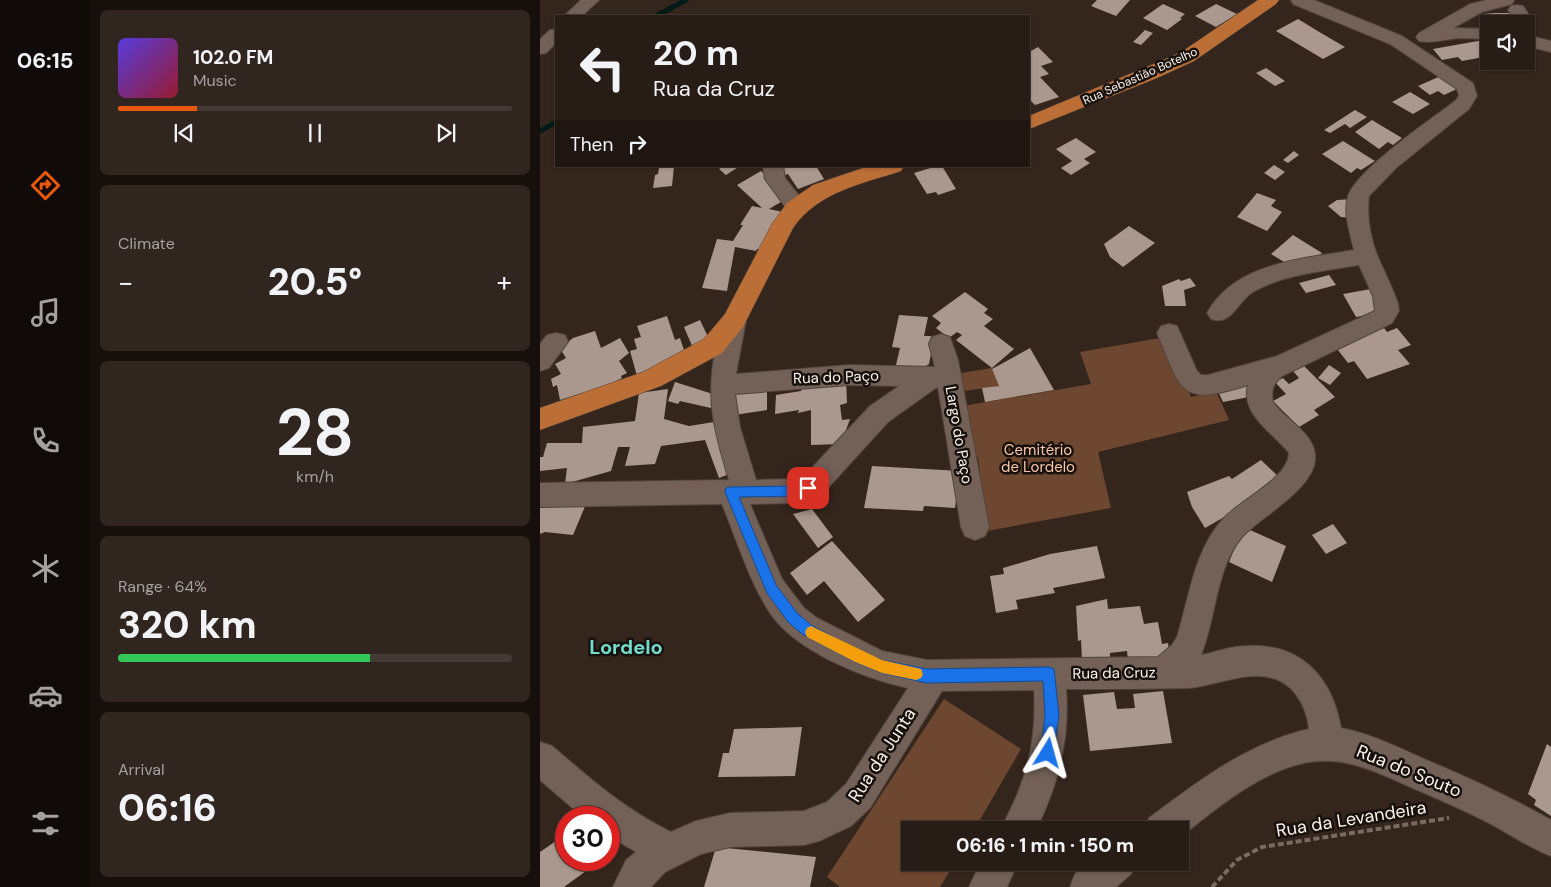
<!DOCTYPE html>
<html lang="en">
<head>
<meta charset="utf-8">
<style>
  :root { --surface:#281c16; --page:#30251f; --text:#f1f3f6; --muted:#a5a1a1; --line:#443a35; --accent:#ea580c }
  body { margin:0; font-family:"DM Sans",sans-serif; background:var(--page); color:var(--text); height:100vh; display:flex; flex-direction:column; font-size:19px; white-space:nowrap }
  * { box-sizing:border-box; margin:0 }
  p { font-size:16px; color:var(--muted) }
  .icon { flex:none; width:28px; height:28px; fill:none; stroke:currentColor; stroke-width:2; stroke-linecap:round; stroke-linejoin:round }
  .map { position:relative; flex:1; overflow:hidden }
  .side { display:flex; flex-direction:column; gap:10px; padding:10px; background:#160f0c; width:450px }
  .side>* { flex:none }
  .guide { position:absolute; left:15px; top:15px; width:475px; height:152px; border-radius:0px; box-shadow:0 1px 4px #0004,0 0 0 1px var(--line); background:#281c16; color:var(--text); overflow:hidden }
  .controls { position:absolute; left:940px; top:15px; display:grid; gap:10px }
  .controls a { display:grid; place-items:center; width:55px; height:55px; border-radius:0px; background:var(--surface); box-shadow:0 1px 4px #0004,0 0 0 1px var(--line); font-size:25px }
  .speed { position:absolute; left:15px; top:806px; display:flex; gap:10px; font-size:25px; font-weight:700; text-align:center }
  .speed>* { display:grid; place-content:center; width:65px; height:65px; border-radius:50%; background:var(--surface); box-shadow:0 1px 4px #0004,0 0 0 1px var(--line); line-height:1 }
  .speed .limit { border:8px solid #d22; background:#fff; color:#111 }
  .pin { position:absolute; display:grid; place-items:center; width:42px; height:42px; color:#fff; margin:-21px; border-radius:10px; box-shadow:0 2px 8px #0006 }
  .me { position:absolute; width:55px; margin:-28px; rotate:8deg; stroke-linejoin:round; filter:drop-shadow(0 0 4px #0008) }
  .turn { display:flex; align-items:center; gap:18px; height:105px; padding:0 15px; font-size:22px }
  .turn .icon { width:65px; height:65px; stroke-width:2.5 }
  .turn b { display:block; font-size:35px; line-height:42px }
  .then { display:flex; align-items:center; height:48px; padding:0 15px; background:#0003; gap:10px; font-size:19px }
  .big { font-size:38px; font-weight:800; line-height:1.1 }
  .side .card { flex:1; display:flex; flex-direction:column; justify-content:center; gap:8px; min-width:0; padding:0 18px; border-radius:8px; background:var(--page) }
  .side .dial { align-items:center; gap:0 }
  .dial b { font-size:65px; line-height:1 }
  .song { display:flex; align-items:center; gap:15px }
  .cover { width:60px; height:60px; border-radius:8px; background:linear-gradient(135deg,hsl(250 70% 55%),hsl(350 70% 35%)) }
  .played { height:5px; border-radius:2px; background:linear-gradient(90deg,var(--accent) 20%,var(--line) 20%) }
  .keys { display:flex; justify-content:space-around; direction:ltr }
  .heat { display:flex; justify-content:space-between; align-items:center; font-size:28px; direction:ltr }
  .charge { height:8px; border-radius:4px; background:linear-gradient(90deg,#34c759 64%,var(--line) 0) }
  .trip { position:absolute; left:361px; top:821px; width:288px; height:50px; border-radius:0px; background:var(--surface); box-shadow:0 1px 4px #0004,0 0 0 1px var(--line); font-weight:800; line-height:50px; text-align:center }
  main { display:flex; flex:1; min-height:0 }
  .menu { display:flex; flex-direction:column; width:90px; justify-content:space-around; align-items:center; background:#100b09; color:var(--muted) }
  .menu .icon { width:35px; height:35px }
  .menu .active { color:var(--accent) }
  .menu b { font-size:22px; color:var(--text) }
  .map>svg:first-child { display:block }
  .green { fill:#6e4730 }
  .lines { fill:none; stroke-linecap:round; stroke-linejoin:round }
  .stream { stroke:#001a16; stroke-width:5 }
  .building { fill:#aa978d }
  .minor-casing { stroke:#52453d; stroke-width:2 }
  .major-casing { stroke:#52453d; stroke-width:1 }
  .path { stroke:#796b63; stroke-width:4; stroke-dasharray:6 3; stroke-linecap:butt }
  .minor { fill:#736158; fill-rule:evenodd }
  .major { fill:#bb6e36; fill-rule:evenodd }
  .route { fill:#1a73e8; stroke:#114b97 }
  .slow { fill:#f59e0b }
  .labels { text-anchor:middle; stroke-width:5; stroke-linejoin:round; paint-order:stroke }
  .far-street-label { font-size:12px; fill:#fbf0ea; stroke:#17110d }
  .street-label { font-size:15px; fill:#fbf0ea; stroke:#17110d }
  .park-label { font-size:15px; fill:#fac6a9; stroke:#17110d }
  .near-street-label { font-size:18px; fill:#fbf0ea; stroke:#17110d }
  .district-label { font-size:20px; font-weight:bold; fill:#73dbcb; stroke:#17110d }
</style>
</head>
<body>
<main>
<nav class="menu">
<b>06:15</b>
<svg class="icon active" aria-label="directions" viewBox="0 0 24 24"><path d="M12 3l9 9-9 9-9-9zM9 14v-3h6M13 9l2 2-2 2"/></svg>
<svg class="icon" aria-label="music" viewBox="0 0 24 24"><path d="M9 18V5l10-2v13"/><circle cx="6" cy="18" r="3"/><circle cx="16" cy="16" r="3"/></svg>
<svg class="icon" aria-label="phone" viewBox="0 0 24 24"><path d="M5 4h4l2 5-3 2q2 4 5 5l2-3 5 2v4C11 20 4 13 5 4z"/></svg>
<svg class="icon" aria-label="climate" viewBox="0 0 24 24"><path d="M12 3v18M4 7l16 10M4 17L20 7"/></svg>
<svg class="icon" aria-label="car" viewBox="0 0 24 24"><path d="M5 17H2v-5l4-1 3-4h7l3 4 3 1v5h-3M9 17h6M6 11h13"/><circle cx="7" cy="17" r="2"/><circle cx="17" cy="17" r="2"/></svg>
<svg class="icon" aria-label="filters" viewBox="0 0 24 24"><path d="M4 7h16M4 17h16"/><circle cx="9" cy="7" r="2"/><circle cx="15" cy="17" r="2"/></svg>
</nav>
<section class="side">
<div class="card">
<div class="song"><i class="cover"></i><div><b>102.0 FM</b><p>Music</p></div></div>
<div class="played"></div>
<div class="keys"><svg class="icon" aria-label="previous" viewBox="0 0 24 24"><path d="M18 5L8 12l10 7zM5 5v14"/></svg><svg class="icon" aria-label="pause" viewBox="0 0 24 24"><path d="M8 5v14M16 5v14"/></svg><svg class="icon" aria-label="next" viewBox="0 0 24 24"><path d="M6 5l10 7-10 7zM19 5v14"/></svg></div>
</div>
<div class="card"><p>Climate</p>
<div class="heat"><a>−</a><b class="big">20.5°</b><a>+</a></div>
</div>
<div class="card dial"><b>28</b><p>km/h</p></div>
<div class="card"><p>Range · 64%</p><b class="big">320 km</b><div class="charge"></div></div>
<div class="card"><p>Arrival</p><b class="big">06:16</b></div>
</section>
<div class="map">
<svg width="1011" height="887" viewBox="0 0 1011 887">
  <rect width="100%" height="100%" fill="#35261d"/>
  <path class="green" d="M626 337 651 397 676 391 689 420 558 452 571 508 447 531 438 457H432L423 406 551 384 540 352Z
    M452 368 459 386 424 391 421 373Z
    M404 699 481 749 434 830H370V862L415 863 400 887H300L287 877Z"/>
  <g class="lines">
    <path class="stream" d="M116 16 146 0
      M0 131 16 122"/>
  </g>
  <path class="building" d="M557 0H590L576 16 551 6Z
    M623 4 645 14 640 18 642 19 627 30 603 18Z
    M676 4 697 14 676 27 655 16Z
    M955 13H972L983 24 949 23 943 14Z
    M758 19 781 33 805 47 783 59 736 31Z
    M605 30 613 33 601 45 593 42Z
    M949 39V56L922 61 918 57 902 60 893 49Z
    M498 47 513 62 501 66 509 74 500 77 519 97 495 105 489 99V52Z
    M726 68 745 81 735 86 716 73Z
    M903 75 921 87 904 95 898 91 890 95 878 86Z
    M870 92 890 104 873 114 852 102Z
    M815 110 827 117 810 128 805 124 790 133 784 130Z
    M832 120 862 138 853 145 848 142 839 149 815 132Z
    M536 138 556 152 544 159 550 163 531 175 521 168 532 161 516 149Z
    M803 141 835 161 821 170 817 168 811 173 782 154Z
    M754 151 759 155 748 163 743 160Z
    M734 165 745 172 735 180 724 173Z
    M131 166H134L132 186 113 188 115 175 118 174 119 168Z
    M184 166H200L186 175 179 169Z
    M240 166H276L284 179 258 189 248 174 239 177Z
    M397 166H402L416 189 398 195 396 192 387 194 374 173Z
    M221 171 230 179 246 199 229 209 243 212 224 250 217 249 216 251 195 247 187 291 162 288 177 239 193 241 203 225H200L212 206 222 208 197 185Z
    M717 193 736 200 731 206 742 212 727 231 697 217Z
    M814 199 815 218 801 217 788 206 797 200Z
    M589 226 615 243 583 267 570 257 564 244Z
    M753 235 782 253 769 265 754 268 731 254Z
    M789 275 796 285 766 293 759 283Z
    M650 278 656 286 644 290 646 306H625L622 286 639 279 641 281Z
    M831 289 845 312 816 317 803 294Z
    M425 292 448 309 444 313 453 319 444 326 474 349 452 368 416 340 422 335 417 332 409 338 396 328 401 323 392 316Z
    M359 315 388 317 384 336H391L389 349H392L389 364 380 370 355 369 360 348 352 347Z
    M127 316 135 340 140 338 146 356 97 376 90 351 97 349 94 339 101 337 97 326Z
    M160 320 170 341 153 348 144 327Z
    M844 328 847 332 857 328 871 345 858 350 870 364 827 379 814 361 808 363 794 345Z
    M55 331 61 348 80 338 89 353 79 361 87 373 81 376 82 378 60 390 59 388 20 400 17 385 13 387 11 379 21 374 15 364 26 358 21 350 23 349 22 347 33 338Z
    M490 348 514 390 445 402 442 388 459 386 452 369Z
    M763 365 795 397 774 410 779 415 759 427 733 401 746 394 735 382 743 378 749 384 759 378 753 371Z
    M789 365 801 373 790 385 778 378Z
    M306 380 307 403 300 405 302 420 310 419 301 444 271 445V410L258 413 259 410 235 414 236 395 261 391 262 383Z
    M135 382 176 395 171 408 140 401 138 404 128 401Z
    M708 383 714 396 683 402 677 389Z
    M128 389 124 419 149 426 174 422 192 473 179 478 165 440 121 446 115 464 85 466 90 447H78L71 471 25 484 27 468 0 471V457H3L7 443H42L43 427 95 421 99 393Z
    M227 390V410L194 415 195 394Z
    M721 460 742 480 709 503 665 528 652 507 647 492 689 476 692 479Z
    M332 466 420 471 415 508 384 506 383 511 324 508Z
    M46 504 33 535 5 532 0 534V508Z
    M272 509 293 537 278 548 253 514Z
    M793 524 807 543 786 554 772 535Z
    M703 527 746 546 732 582 689 562Z
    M292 541 345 600 318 622 284 581 267 595 250 573Z
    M557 546 565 578 513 588 515 593 476 600 478 609 456 613 450 576 464 574 463 568 510 554Z
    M567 599 568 609 600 606 604 624 618 622 622 644 628 643 630 657 588 660 587 651 570 653V658L542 659 541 640 538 641 536 606Z
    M623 691 632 743 550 751 543 695 574 692 577 709 595 708 593 694Z
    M262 727 255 776 178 777 183 753H189L194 729Z
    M1007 744 1011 747V816L994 805 996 800 988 794Z
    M26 834V860H52L43 866 46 871 24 887H0V852Z
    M176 847 276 857 270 887H164Z"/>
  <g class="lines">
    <defs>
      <path id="minor" d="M41 0H59L42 16H24Z
        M751 0H774L862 36 933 83 937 96 929 109 856 168 829 196C826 220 832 247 843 268 848 280 854 291 858 304L859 311 852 323 742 376C733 384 731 390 733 402 745 420 772 431 775 454 779 487 721 516 702 537 676 567 676 619 661 655 676 652 691 646 707 646 761 643 792 677 801 728 833 734 861 749 891 762 932 779 972 798 1011 820V856C990 848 971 835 951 824 924 810 896 798 868 786 831 769 797 753 756 765 713 777 675 810 640 837V830H604L609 818C658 781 708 743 769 729 767 710 757 688 738 680 709 668 677 686 648 688 607 689 566 689 526 689 530 740 518 785 496 830H461C467 815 475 802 480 787 492 756 496 723 494 690L402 691 330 808 311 826 279 841 264 845 190 847 161 854 125 872 111 887H73L86 860 96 852 69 836V818H44L0 780V742L12 746C52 780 84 809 131 832L156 821 190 813 264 811 287 802 306 784 368 688C325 679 255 651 230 613 210 583 196 538 182 504L0 507V483L189 480C174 430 165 399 176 347 179 336 180 324 186 314L194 311 202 314 206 320 196 374 309 365 395 367 389 344 392 337 401 334 410 337 418 360 449 527 445 536 435 540 425 536 421 527 398 387H397L348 422 287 489 259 503 210 504 242 579 264 608 277 618 342 651 387 660 618 657 632 645 637 637C649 599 654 550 683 519 700 500 748 479 749 453 734 433 700 415 708 385 639 407 642 392 617 333L621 326 629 324 637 326 657 371 661 375H668L737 356 835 311 833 296 819 265C784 271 744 274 713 292 697 302 692 326 671 319L667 313C695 262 763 259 814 250 810 234 803 212 808 196 818 169 890 120 915 101L919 96 917 89 914 87 850 44 753 4ZM309 385 359 386 330 406 267 473 256 479 216 480 200 427 195 394Z
        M947 0H974L972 4 942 12 913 28 949 29V39C939 39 929 38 920 38 907 39 891 44 879 41L876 37 879 33 930 4Z
        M977 5 983 6 995 24 992 28 986 29V24H977L968 10 971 6Z
        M16 29V43L6 53 0 54V39L10 30Z
        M986 35 1011 41V52L986 46Z
        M223 166H243L245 178 268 207 265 212 257 214 249 212 225 179Z
        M16 333 25 335 28 342 9 368 0 371V344L7 335Z
        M441 862H478L467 887H429Z
        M550 862H596L591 874 576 887H530L535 874Z"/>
      <path id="major" d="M718 0H739L736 4 654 61 617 78 489 129V116L640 53Z
        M329 166H364L361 171C321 184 278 192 253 228L203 327 182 353 121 386 0 430V408L103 372 164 339 185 314 232 224 247 203 273 185Z"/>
    </defs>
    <use href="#minor" class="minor-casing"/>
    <use href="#major" class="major-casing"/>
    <path class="path" d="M672 887 697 860 722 847 909 818"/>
    <use href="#minor" class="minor"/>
    <use href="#major" class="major"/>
  </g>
  <path class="route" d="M268 483 272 484 273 488 272 491 258 496 199 497 236 585 257 613 271 625 323 653 342 660 387 669 509 667 514 669 519 715 513 758 508 760 503 758 501 753 505 715 503 681 387 683 342 673 315 662 262 634 248 622 227 593 185 492 186 488 190 487 258 486Z"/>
  <path class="slow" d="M271 626 342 660 381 669 383 674 381 678 376 680 342 673 315 662 267 637 265 632 267 628Z"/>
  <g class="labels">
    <g class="far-street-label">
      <text transform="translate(600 76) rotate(-24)" y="4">Rua Sebastião Botelho</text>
    </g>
    <g class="street-label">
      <text transform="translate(296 377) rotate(-2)" y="5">Rua do Paço</text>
      <text transform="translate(419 435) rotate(80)" y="5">Largo do Paço</text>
      <text transform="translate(574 673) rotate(-1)" y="5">Rua da Cruz</text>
    </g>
    <g class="park-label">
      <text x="498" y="455">Cemitério<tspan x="498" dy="17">de Lordelo</tspan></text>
    </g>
    <g class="near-street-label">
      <text transform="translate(342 755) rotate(-57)" y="6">Rua da Junta</text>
      <text transform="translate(869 771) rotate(22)" y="6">Rua do Souto</text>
      <text transform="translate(811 819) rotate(-9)" y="6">Rua da Levandeira</text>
    </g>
    <g class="district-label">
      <text x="86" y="654">Lordelo</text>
    </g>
  </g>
</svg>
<div class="controls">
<a><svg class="icon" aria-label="sound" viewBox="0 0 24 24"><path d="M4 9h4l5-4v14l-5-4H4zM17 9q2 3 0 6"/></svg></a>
</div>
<div class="speed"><div class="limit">30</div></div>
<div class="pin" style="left:268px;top:488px;background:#d93025"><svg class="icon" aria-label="arrive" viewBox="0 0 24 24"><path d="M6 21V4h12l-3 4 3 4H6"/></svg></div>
<svg class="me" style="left:508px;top:753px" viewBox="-20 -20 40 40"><path d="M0-17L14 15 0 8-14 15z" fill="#1a73e8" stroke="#fff" stroke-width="4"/></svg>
<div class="trip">06:16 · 1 min · 150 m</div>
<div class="guide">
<div class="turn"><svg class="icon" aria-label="left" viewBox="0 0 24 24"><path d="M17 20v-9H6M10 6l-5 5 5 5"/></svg><div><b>20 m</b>Rua da Cruz</div></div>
<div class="then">Then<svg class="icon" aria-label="right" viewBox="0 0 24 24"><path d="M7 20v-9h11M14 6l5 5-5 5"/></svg></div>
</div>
</div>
</main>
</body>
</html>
